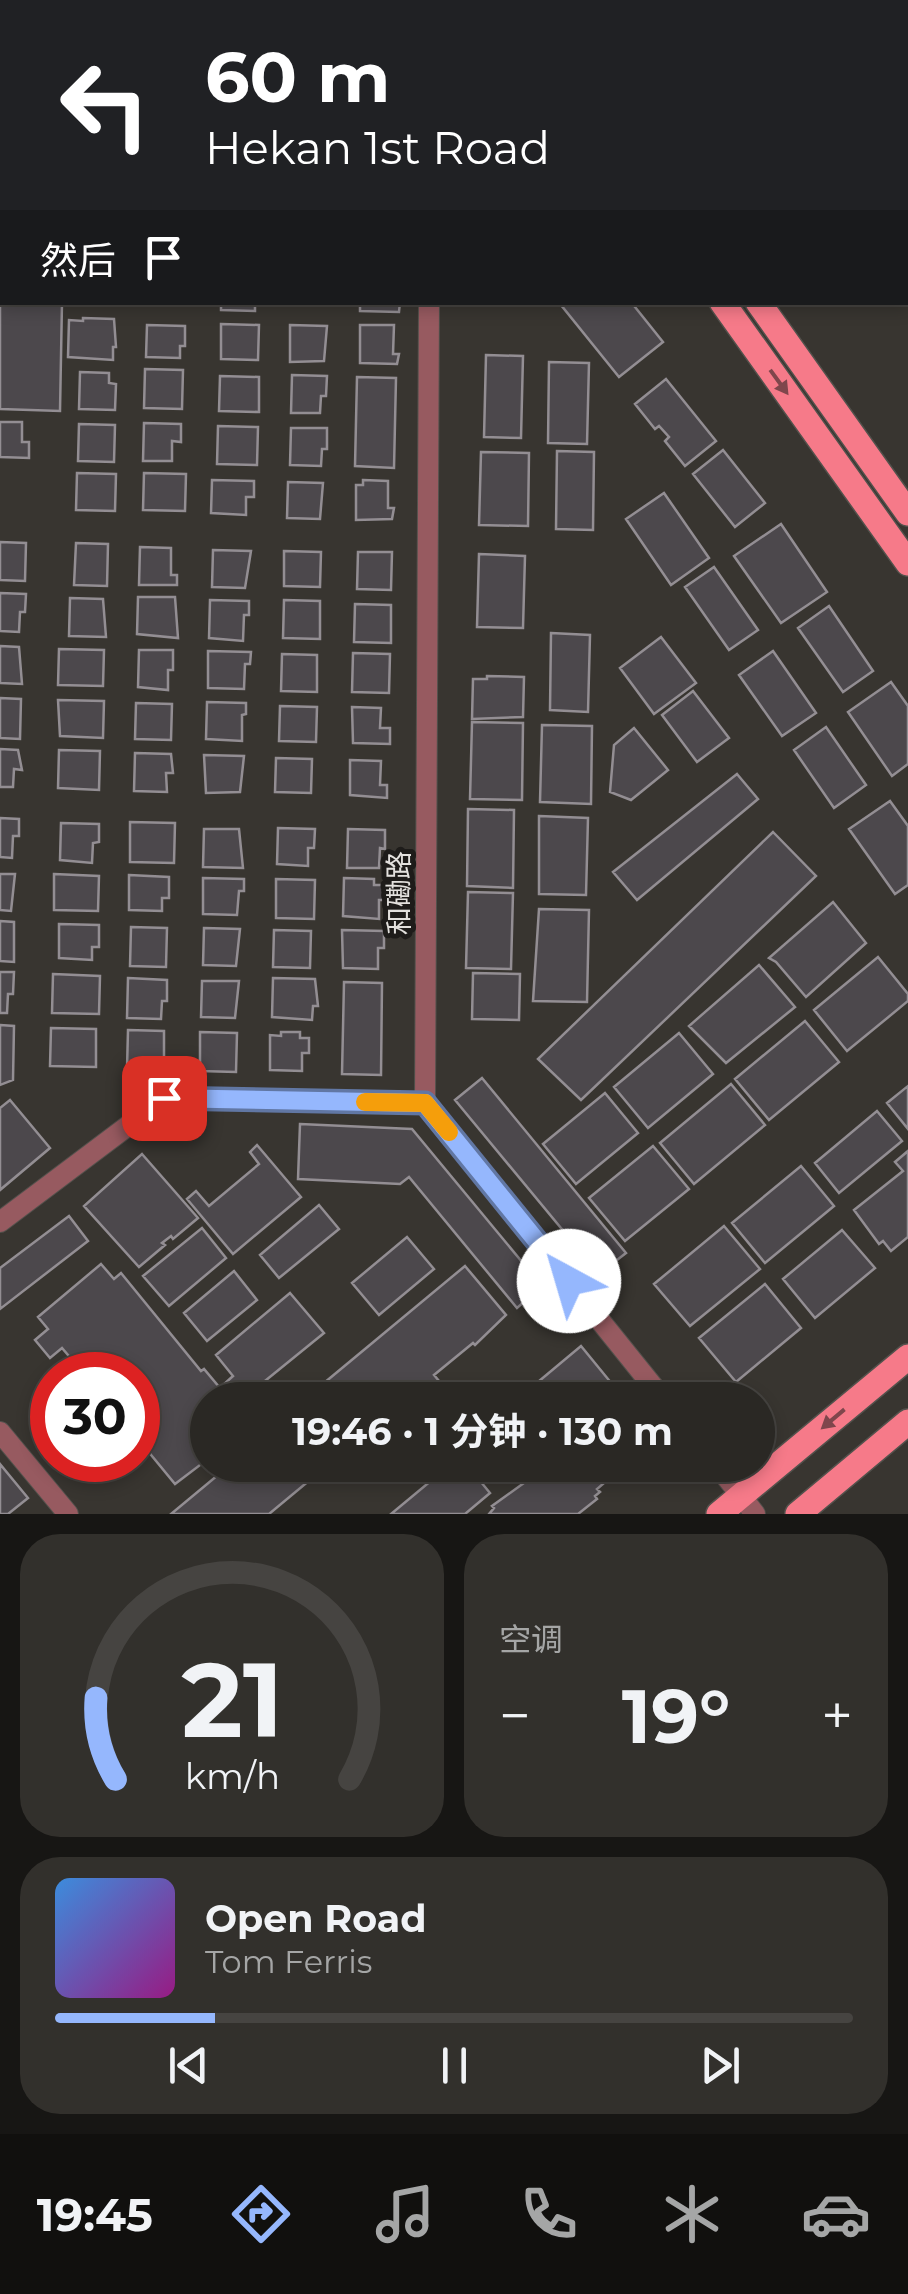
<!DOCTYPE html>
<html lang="zh">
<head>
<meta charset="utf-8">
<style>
  :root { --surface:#2a2824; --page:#32302c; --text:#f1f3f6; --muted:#a5a6a6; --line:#464441; --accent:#95b7fd }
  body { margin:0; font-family:Montserrat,"Noto Sans SC",sans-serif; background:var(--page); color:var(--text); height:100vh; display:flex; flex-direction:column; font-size:38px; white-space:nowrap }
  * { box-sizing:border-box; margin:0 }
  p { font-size:32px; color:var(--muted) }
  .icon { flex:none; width:55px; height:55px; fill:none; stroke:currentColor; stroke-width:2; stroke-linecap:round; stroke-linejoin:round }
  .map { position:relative; height:1514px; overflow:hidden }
  .side { display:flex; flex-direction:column; gap:20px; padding:20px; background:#171614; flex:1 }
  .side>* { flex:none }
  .banner { position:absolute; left:0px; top:0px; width:910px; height:305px; box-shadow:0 5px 15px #0003,0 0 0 2px var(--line); background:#202124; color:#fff; overflow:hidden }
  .speed { position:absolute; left:30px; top:1352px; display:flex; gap:20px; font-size:50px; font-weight:700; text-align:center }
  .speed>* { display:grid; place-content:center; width:130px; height:130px; border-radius:50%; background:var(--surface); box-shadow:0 5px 15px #0003,0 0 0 2px var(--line); line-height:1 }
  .speed .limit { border:15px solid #d22; background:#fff; color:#111 }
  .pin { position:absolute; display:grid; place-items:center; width:85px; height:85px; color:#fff; margin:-42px; border-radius:20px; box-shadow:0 5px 15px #0006 }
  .me { position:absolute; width:110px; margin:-55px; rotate:321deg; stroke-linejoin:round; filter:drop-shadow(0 0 8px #0008) }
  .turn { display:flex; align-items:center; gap:35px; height:210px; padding:0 40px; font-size:45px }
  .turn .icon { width:130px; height:130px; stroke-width:2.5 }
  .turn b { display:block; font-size:70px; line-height:85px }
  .then { display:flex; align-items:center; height:95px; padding:0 40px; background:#0003; gap:20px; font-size:38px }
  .big { font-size:75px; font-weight:700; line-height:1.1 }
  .side .tile { flex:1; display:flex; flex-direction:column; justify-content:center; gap:15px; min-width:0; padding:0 35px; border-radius:40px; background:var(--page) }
  .side .dial { align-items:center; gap:0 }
  .dial svg { height:260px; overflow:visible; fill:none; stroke:var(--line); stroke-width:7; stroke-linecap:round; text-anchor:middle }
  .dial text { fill:var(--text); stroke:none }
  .song { display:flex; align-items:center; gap:30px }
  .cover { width:120px; height:120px; border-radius:15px; background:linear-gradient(135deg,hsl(210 70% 55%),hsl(310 70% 35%)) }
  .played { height:10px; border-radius:5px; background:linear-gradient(90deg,var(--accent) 20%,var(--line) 20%) }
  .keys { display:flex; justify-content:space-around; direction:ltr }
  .heat { display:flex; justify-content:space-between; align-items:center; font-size:55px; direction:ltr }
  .side .tiles { flex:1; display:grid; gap:20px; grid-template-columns:1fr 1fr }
  .tile:last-child { grid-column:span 2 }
  .trip { position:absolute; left:190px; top:1382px; width:585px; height:100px; border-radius:50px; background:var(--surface); box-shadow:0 5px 15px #0003,0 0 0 2px var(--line); font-weight:700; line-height:100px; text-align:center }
  .tabs { display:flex; height:160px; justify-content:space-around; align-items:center; background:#11100e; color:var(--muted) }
  .tabs .icon { width:70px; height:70px }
  .tabs .active { color:var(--accent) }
  .tabs b { font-size:45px; color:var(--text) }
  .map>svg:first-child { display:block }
  .building { fill:#4c484c; stroke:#938e93; stroke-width:2.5 }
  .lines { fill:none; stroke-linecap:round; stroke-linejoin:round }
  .minor-casing { stroke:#53514c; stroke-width:22 }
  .primary-casing { stroke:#53514c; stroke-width:28 }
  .minor { stroke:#975a60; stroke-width:20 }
  .primary { stroke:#f67a89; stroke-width:25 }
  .oneway { fill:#7f464c }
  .route-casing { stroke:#6177a4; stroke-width:25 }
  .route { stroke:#95b7fd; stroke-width:18 }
  .slow { stroke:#f59e0b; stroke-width:18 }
  .labels { text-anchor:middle; stroke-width:10; stroke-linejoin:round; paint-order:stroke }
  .street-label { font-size:28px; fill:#e3e1de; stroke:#1e1c1a }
</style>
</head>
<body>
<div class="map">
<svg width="908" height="1514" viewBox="0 0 908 1514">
  <rect width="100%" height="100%" fill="#383530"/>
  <path class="building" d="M0 266 2 302H62L60 411 0 409Z
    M221 302H255V311L221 310Z
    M360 302H400L399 312 360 311Z
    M564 302H631L663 342 619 377 561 305Z
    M83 318 114 319 116 347H113V360L68 357 69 320 83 321Z
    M221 324 259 325 258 360 221 359Z
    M147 325 185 326V346H180V358L146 357Z
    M290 325 327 326 324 361 290 362Z
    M360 325H394L393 354H399L397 364 360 363Z
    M486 355 523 356 521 438 484 437Z
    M549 362 589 363 587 444 548 443Z
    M145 369 183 370 182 409 144 408Z
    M80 372 109 373V383L116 384 115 410 79 409Z
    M292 375 327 376 326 396H321L320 413H291Z
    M220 376 259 377V412L219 411Z
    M357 377 396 378 394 468 355 466Z
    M666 379 716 441 685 466 665 441 669 437 659 426 655 429 635 404Z
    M0 422H22V442H29V458L0 457Z
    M144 423 181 424V442L172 441V461H143Z
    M79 424 115 425 114 462 78 461Z
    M218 426 258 427 257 465 217 464Z
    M291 428H327V449H322L321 466 290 465Z
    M723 450 765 503 735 527 693 474Z
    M557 451 594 452 593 530 556 529Z
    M481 452 529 453 528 526 479 525Z
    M77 473 116 474 115 511 76 510Z
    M144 473 186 474 185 511 143 510Z
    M212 480 254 481V497H246V515L211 513Z
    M363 480 388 481V508H394L392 519 356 520V485H363Z
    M288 482 323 483 320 519 287 518Z
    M664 493 709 558 671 585 626 519Z
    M781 524 827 592 781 623 734 556Z
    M0 542 26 543 25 581 0 580Z
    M76 543 108 544 107 586 74 585Z
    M140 547 171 548V575H177V585H139Z
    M213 550 251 551 245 588 212 587Z
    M284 551 321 552 320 587 284 586Z
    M358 552H392L391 590 357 589Z
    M479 554 525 556 523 628 477 627Z
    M714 567 758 630 729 650 685 587Z
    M0 593 26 594 25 612H20L19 632 0 631Z
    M138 597H175L178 638 137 634Z
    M70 598 103 599 106 637 69 636Z
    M210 600 249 601V615H244L243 641 209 638Z
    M284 600 320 601V639L283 638Z
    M355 604 391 605V643L354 642Z
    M829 606 873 671 843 692 798 628Z
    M551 633 590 635 588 712 550 710Z
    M661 637 696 683 654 714 620 668Z
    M0 646 19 647 22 684 0 683Z
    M59 649 104 650 103 686 58 685Z
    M139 650H173V670H168V690L138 687Z
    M208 651 251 652 250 664H245L244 689 208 688Z
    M773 651 816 713 782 736 739 675Z
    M353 653 390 654 389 693 352 692Z
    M282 654 317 655V692L281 691Z
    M487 676 524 677 523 717 472 719 473 679H487Z
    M891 682 908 706V764L892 776 848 712Z
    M693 691 729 738 697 762 662 715Z
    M0 698 21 699 20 739 0 738Z
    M58 700 104 701 103 738 60 736Z
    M207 702 246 703V714L242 715V741L206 739Z
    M136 703 172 704 171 740 135 739Z
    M280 706 317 707 316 742 279 741Z
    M352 707 381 708 380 728H390V744L353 743Z
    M472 722 523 723 522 800 470 799Z
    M542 725 592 726 591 804 540 802Z
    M826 727 866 785 834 808 794 750Z
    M634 728 668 770 631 800 610 792 614 745Z
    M0 749 18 750 22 770 14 769 13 787H0Z
    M59 750 100 751 99 790 58 788Z
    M135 753 171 754 173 773H166L167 792 134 791Z
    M204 755 244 756 240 792 206 793Z
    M276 758 312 759 311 793 275 792Z
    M350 760 381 761 380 785H387V798L350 795Z
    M737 774 758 799 637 900 613 872Z
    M890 801 908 826V885L895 894 849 829Z
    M468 809 514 810 513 888 467 886Z
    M539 816 588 818 586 895 539 894Z
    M0 818 19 819V836H13L12 858 0 857Z
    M130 822 175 823 174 863 130 862Z
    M61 823 99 824V842L93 843 92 863 60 860Z
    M278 828 315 829 314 848H308V866L277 864Z
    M204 829H239L243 868 203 867Z
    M348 829 385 830V849L380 848 379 868H347Z
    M773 832 816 876 581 1100 538 1059Z
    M0 874H15L11 911 0 910Z
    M54 874 99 876 98 911 54 910Z
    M129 875 169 877V898H162V911L129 910Z
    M203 878 244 879V891H239L237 915 203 914Z
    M344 878 374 879V885H386L385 900H379V919L343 916Z
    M276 879 315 880 314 919 276 918Z
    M468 892 513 893 511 969 466 968Z
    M833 902 866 943 806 997 776 962 769 958Z
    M539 909 589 910 587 1002 533 1001Z
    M0 921 14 922V962L0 961Z
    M59 924 99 925V947H92V960L59 958Z
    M131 927 167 928 166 967 130 966Z
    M204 928 240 929 236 966 203 965Z
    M274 930 311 931 310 968 273 967Z
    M342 930 384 931V948H378V969L343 968Z
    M878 957 908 994V1001L847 1051 814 1010Z
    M759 965 795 1007 726 1063 689 1026Z
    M0 972H14L13 994H8L7 1013H0Z
    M473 973 520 974 519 1020 472 1019Z
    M53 974 100 976 99 1014 52 1013Z
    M128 978 167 980V1001H162L161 1019 127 1018Z
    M273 978 315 979 318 1006H313L312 1020 272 1017Z
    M202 981H239L235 1018 201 1017Z
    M344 982 382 983 381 1075 342 1074Z
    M805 1021 839 1062 769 1120 735 1079Z
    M0 1025 14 1026 13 1080 0 1085Z
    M51 1028 96 1029V1067L50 1066Z
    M128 1030 164 1031V1070L127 1069Z
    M200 1032 237 1033 236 1072 200 1071Z
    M281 1032H300V1038H309V1053H302V1071L270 1070V1035L281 1036Z
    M679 1033 713 1074 648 1128 614 1087Z
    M482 1078 626 1253 599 1274 455 1100Z
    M731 1084 765 1125 694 1184 660 1143Z
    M908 1086V1129L887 1103Z
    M605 1093 638 1133 576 1184 543 1144Z
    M10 1100 50 1148 0 1190V1108Z
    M877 1111 902 1141 839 1193 815 1163Z
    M300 1124 412 1129 542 1286 517 1308 409 1177 400 1184 298 1179Z
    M257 1145 301 1197 233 1254 187 1199 196 1191 209 1206 259 1164 250 1152Z
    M653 1146 689 1189 625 1241 589 1198Z
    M908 1151V1237L891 1251 883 1241 879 1244 854 1210 903 1171 895 1162Z
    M142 1154 198 1218 173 1239 171 1236 162 1243 165 1245 139 1267 84 1206Z
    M801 1166 834 1206 765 1263 732 1223Z
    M319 1205 339 1229 279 1278 260 1255Z
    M69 1216 88 1241 0 1309V1268Z
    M724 1226 760 1269 690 1326 654 1284Z
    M202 1228 226 1258 169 1306 143 1276Z
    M842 1230 875 1268 815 1318 783 1279Z
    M407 1237 434 1269 379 1315 352 1283Z
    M101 1264 114 1279 121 1273 201 1371 204 1369 230 1400H208V1459L175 1484 138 1439V1375H85L62 1348 50 1358 35 1340 48 1329 38 1317Z
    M465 1266 506 1315 475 1345 473 1343 434 1375 455 1400H318L312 1393Z
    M234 1271 257 1300 207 1341 184 1313Z
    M765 1284 801 1328 736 1382 699 1338Z
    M290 1293 324 1333 249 1394 244 1388 233 1397 223 1385 233 1376 216 1355Z
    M581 1346 617 1390 605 1400H532L526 1392Z
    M0 1464 28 1498 8 1514H0Z
    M230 1465H328L269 1514H171Z
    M358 1465H391L371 1481Z
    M450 1465H467L490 1493 465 1514H391Z
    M540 1465H625L597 1489 600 1492 595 1496 597 1499 578 1514H489L494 1508 492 1506 528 1480 525 1477Z"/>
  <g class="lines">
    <defs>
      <path id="minor" d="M430 2V0
        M746 2 750 0
        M429 302 425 1103 664 1400
        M0 1222 165 1098 425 1103
        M0 1432 68 1514
        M717 1465 755 1514"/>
      <path id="primary" d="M569 0 570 2
        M597 0 598 2
        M722 302 908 563
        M758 302 908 513
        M719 1514 908 1357
        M798 1514 908 1422"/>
    </defs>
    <use href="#minor" class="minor-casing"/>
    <use href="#primary" class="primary-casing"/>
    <use href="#minor" class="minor"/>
    <use href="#primary" class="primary"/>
  </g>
  <defs><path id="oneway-solid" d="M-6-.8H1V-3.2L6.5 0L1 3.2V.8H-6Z" transform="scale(2.5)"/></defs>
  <g class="oneway">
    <use href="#oneway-solid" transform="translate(779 382) rotate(54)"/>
    <use href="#oneway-solid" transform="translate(833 1419) rotate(140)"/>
  </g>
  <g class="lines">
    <defs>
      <path id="route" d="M164 1098 425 1103 569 1281"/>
    </defs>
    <use href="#route" class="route-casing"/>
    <use href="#route" class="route"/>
    <path class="slow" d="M365 1102 425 1103 449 1132"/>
  </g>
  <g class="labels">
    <g class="street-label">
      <text transform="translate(399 893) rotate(-90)" y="10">和磡路</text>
    </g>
  </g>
</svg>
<div class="speed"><div class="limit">30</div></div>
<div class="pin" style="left:164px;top:1098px;background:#d93025"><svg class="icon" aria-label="arrive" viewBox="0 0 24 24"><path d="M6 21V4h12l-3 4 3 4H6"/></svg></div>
<svg class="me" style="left:569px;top:1281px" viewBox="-20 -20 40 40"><circle r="19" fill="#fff"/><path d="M0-13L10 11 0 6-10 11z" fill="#95b7fd"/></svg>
<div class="trip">19:46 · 1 分钟 · 130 m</div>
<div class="banner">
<div class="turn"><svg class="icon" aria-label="left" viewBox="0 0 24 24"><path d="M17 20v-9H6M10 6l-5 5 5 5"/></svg><div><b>60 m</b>Hekan 1st Road</div></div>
<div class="then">然后<svg class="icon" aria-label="arrive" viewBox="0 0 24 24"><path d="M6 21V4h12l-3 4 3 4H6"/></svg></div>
</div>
</div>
<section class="side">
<div class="tiles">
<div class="tile dial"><svg viewBox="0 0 100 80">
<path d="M14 69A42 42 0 1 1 86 69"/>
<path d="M14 69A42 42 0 0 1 8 44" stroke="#95b7fd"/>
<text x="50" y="56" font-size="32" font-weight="700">21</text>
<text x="50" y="72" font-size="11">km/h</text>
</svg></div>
<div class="tile"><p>空调</p>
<div class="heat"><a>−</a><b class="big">19°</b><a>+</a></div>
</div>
<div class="tile">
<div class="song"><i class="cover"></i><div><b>Open Road</b><p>Tom Ferris</p></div></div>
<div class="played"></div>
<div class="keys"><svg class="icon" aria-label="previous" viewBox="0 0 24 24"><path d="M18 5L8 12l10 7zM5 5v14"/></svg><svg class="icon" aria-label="pause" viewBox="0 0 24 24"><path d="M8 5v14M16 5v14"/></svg><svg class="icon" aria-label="next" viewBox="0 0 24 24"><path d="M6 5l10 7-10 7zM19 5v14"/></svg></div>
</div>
</div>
</section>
<nav class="tabs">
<b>19:45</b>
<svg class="icon active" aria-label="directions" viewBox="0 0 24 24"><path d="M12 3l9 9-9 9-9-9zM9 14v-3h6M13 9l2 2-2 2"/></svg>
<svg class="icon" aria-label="music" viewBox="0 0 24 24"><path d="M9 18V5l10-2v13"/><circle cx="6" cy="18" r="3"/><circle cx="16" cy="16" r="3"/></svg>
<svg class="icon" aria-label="phone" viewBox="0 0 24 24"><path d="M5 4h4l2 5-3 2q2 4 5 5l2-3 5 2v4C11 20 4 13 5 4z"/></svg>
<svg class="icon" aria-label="climate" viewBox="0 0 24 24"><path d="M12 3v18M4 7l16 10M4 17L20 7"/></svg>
<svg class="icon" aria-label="car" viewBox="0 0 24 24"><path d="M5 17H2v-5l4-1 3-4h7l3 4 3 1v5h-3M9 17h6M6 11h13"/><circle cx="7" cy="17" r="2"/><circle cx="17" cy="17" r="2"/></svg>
</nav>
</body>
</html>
